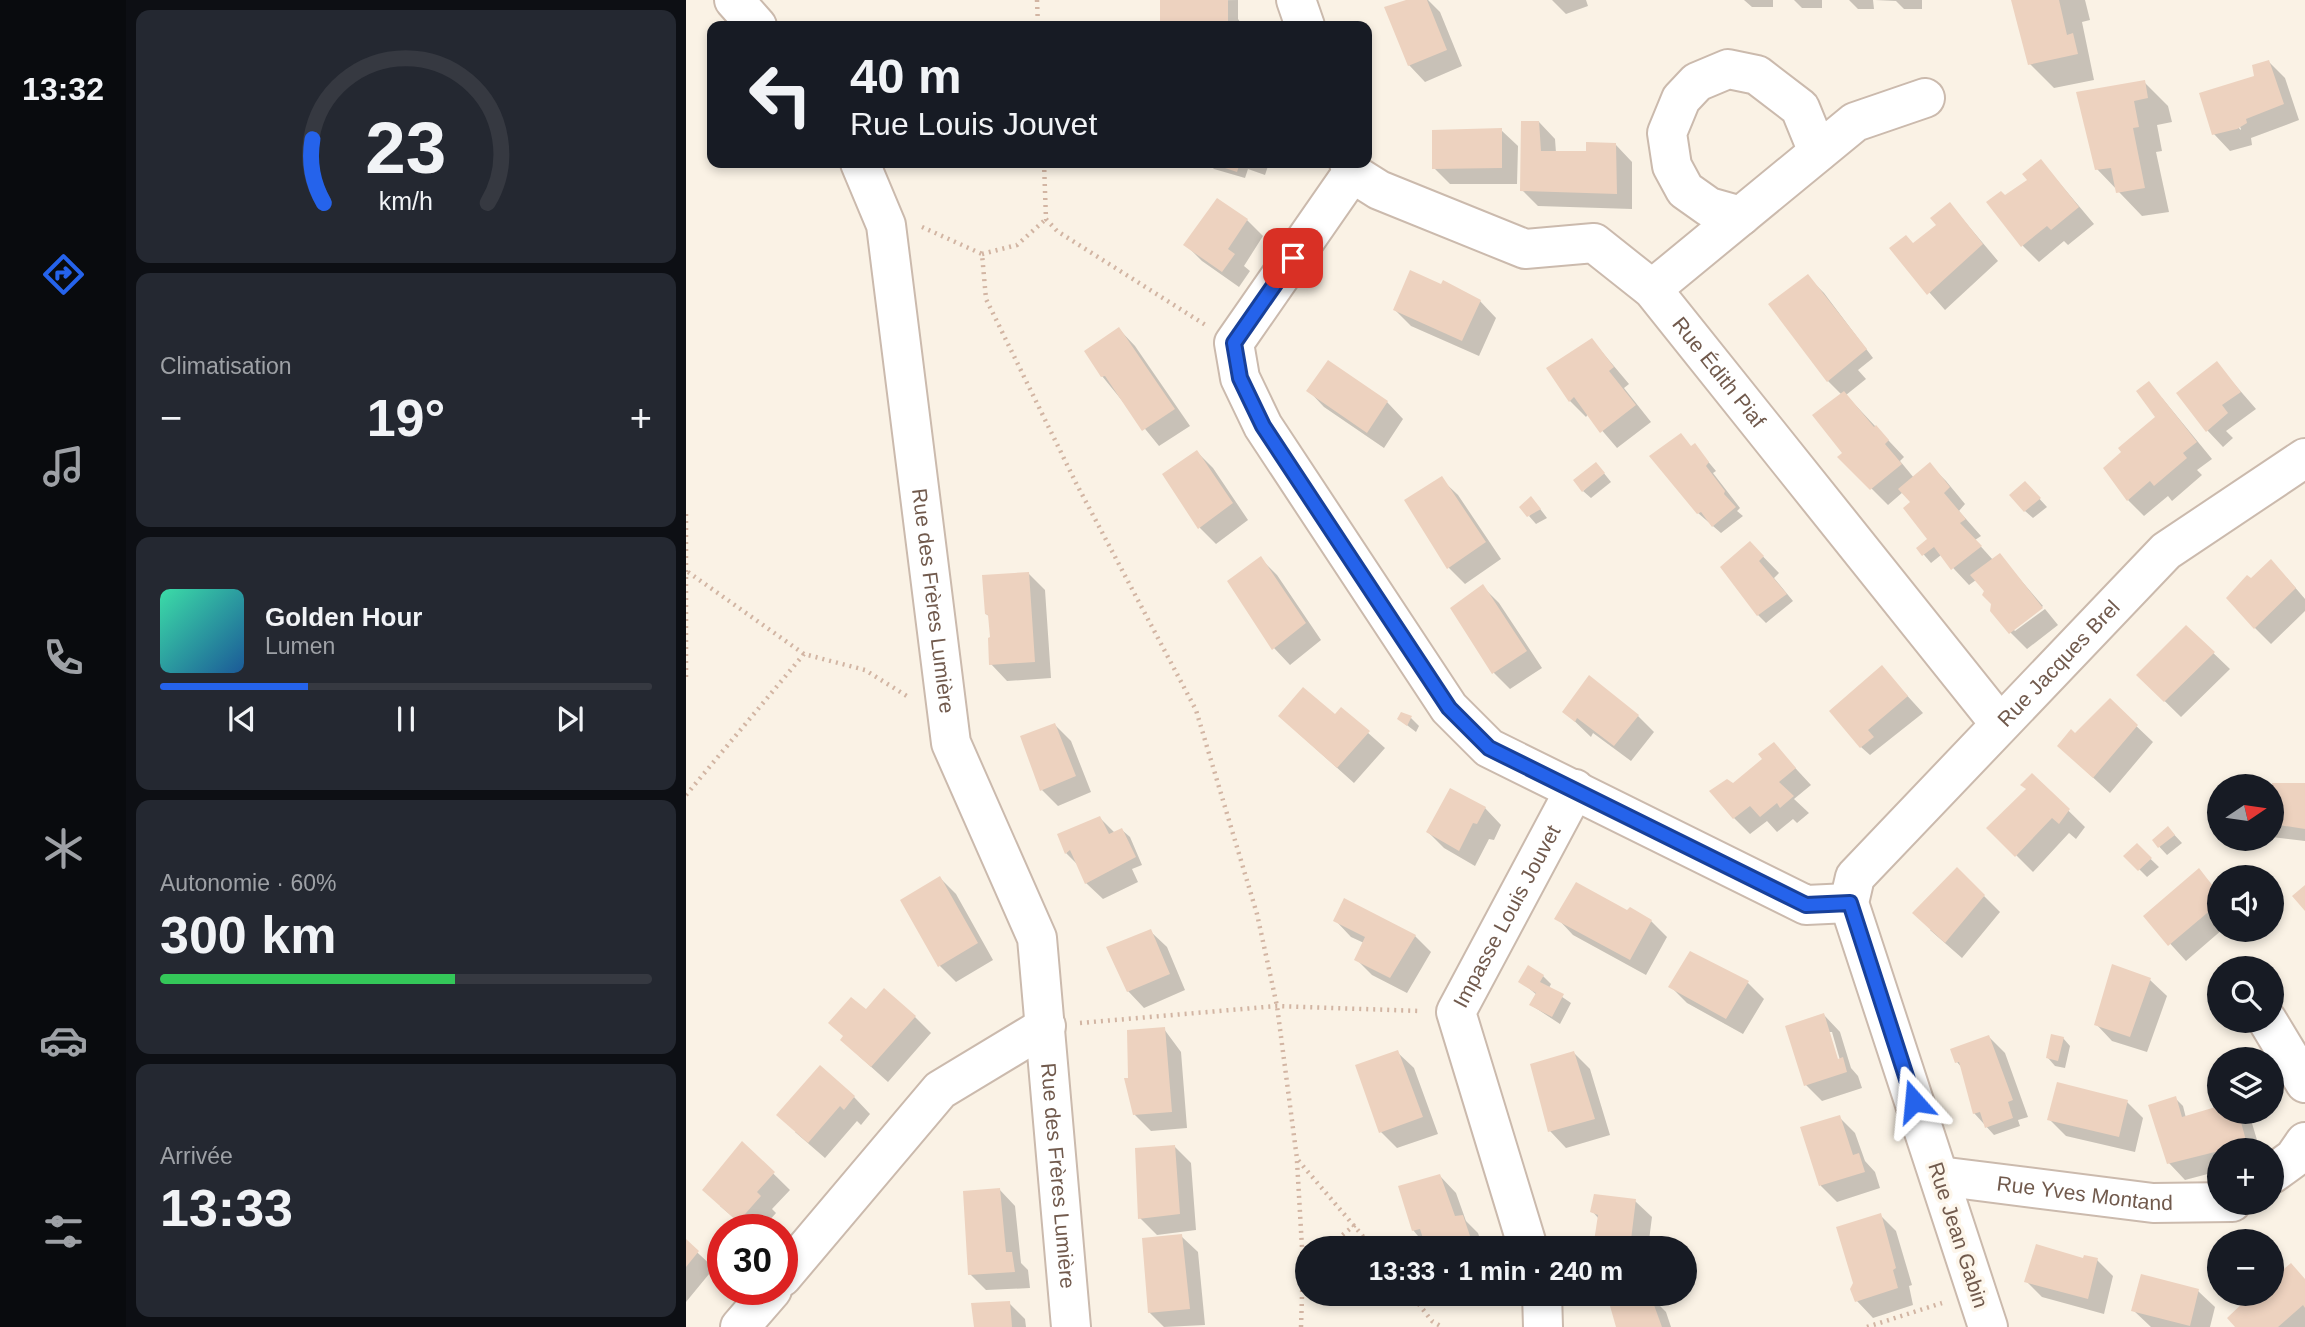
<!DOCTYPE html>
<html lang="fr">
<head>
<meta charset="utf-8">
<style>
  :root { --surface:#171b24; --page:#242831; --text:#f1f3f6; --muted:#9ea1a6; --line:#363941; --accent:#2563eb }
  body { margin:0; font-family:Arial,sans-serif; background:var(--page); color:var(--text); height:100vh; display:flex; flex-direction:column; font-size:26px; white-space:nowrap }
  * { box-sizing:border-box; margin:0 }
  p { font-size:23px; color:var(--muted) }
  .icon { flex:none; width:38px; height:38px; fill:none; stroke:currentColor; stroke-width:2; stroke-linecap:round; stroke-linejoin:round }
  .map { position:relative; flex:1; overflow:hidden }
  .panel { display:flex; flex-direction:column; gap:10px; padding:10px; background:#0d0f14; width:560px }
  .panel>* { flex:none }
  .guide { position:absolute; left:21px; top:21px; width:665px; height:147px; border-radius:14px; box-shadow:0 4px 10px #0003; background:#171b24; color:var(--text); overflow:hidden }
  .needle { width:46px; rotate:77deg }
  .controls { position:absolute; left:1521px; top:774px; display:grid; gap:14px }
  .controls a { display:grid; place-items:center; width:77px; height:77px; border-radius:50%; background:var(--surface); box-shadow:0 4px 10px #0003; font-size:35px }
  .speed { position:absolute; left:21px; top:1214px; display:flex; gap:14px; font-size:35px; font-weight:700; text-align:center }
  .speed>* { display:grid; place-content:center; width:91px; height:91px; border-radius:50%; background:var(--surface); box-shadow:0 4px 10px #0003; line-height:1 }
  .speed .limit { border:10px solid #d22; background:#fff; color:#111 }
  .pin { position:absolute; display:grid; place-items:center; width:60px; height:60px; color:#fff; margin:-30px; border-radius:14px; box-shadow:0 4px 10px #0006 }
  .me { position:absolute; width:77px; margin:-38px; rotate:342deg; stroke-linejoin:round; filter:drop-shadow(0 0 5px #0008) }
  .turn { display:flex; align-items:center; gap:24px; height:147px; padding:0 28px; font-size:32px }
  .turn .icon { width:91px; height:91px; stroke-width:2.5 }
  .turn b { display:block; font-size:49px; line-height:60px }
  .big { font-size:52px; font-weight:700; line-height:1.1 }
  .panel .widget { flex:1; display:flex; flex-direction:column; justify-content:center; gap:10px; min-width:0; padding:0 24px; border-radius:14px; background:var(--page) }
  .panel .dial { align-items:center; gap:0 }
  .dial svg { height:182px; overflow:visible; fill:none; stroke:var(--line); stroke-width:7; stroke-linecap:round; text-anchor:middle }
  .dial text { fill:var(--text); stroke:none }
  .song { display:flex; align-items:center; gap:21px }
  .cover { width:84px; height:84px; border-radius:10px; background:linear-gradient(135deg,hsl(160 70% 55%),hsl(210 70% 35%)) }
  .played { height:7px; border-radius:4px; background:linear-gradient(90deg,var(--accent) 30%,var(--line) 30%) }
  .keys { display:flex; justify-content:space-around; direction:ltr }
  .heat { display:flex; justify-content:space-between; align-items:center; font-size:38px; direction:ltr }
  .charge { height:10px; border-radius:5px; background:linear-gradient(90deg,#34c759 60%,var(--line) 0) }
  .trip { position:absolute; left:609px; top:1236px; width:402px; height:70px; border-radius:35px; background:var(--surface); box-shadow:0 4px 10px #0003; font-weight:700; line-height:70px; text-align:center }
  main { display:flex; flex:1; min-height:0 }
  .dock { display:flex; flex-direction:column; width:126px; justify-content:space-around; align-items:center; background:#090b0e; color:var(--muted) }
  .dock .icon { width:49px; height:49px }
  .dock .selected { color:var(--accent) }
  .dock b { font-size:32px; color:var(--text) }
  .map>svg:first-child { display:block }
  .shadow { fill:#0003; fill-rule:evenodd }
  .building { fill:#edd2bf }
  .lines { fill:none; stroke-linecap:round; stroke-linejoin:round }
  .minor-casing { stroke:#cbbaad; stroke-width:42 }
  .path { stroke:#d2b5a3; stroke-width:4.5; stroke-dasharray:2 5; stroke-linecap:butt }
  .minor { stroke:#fff; stroke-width:38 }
  .route-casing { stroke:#184099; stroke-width:18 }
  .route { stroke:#2563eb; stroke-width:12 }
  .labels { text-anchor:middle; stroke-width:7; stroke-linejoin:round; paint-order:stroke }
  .street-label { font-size:21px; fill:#715a4d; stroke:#fdf6eb }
</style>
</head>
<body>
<main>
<nav class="dock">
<b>13:32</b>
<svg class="icon selected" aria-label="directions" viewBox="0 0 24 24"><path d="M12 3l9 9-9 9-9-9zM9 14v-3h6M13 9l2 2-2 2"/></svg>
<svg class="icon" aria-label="music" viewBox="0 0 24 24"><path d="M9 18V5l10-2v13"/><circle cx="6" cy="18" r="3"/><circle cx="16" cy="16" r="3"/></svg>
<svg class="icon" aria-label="phone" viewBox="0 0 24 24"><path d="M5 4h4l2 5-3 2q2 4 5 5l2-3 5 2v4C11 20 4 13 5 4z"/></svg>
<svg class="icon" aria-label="climate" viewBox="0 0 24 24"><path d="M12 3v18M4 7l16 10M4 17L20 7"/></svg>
<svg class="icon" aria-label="car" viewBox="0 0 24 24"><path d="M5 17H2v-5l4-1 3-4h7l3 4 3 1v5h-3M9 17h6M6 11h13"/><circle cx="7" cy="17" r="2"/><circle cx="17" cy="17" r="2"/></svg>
<svg class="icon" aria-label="filters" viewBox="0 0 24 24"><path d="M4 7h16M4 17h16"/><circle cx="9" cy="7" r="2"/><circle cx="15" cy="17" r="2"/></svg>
</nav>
<section class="panel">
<div class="widget dial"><svg viewBox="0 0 100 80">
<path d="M14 69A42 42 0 1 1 86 69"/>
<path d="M14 69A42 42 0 0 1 9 41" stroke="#2563eb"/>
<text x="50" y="56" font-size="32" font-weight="700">23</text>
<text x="50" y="72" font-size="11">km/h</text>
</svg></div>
<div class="widget"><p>Climatisation</p>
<div class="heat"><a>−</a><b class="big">19°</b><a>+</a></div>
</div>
<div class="widget">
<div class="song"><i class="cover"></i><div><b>Golden Hour</b><p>Lumen</p></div></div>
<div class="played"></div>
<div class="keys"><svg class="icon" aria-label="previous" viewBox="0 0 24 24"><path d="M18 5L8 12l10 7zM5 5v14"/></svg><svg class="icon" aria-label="pause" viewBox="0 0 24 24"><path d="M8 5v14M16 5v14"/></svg><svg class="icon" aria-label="next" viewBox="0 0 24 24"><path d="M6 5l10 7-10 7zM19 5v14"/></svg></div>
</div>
<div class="widget"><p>Autonomie · 60%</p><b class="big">300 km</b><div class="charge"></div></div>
<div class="widget"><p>Arrivée</p><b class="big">13:33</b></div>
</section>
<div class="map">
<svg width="1619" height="1327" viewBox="0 0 1619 1327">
  <rect width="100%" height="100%" fill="#faf2e5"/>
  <path class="shadow" d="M552 0V19L557 26H475V1Z
    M725 0H742L754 12 776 66 739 82 723 65Z
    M866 0H900L902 6 880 14Z
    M1058 0H1087V7H1066Z
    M1108 0H1136V8H1116Z
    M1163 0H1187L1188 9H1172Z
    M1189 0H1236V9H1218L1210 1Z
    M1328 0H1399L1404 20 1396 22 1408 80 1368 88 1344 64Z
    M1583 62 1599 78 1613 120 1565 138 1566 145 1544 151 1528 134ZM1545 121H1551L1555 129V130Z
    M1458 82 1482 106 1486 122 1471 125 1476 151 1470 152 1483 212 1456 216 1411 169Z
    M853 122 869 139 870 153H902L930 145 946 162V209L852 206 836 190Z
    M815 130 832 146 831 184H764L748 168Z
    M1355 161 1408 224 1382 245 1378 241 1353 262 1337 246 1319 197 1343 180Z
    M522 163H583L579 175 562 169 559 178 528 169Z
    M531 201 561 220 577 236 558 266 564 271 553 287 516 261 500 245Z
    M1264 204 1312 261 1259 310 1205 249 1227 245 1253 226Z
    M1122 277 1138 293 1187 358 1172 370 1180 379 1160 395 1218 457 1214 461 1228 478 1244 465 1260 481 1279 504 1273 511 1295 536 1289 540 1307 560 1313 555 1357 606 1327 629 1329 631 1359 609 1372 625 1341 649 1324 632 1317 616 1290 580 1283 585 1255 555 1245 563 1233 549 1244 540 1232 512 1217 492 1202 505 1154 457 1159 453 1156 395 1142 381Z
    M794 301 810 318 793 356 725 326 709 310Z
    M433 329 449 346 504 426 473 446 416 376Z
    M906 340 943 384 938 388 965 422 931 448 902 414 900 417 884 401 862 369Z
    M1531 364 1570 409 1540 431 1547 438 1537 447 1521 430Z
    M622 390 701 402 717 419 698 448 638 407Z
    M1476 398 1526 459 1511 470 1516 475 1486 501 1482 496 1458 516 1442 500Z
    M1009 446 1030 471 1027 473 1054 508 1051 511 1057 516 1035 533 1012 513 1006 447Z
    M511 452 527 468 562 520 530 544 514 528Z
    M917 472 925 482 905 498 897 491Z
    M755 479 772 495 815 559 779 584 763 568Z
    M1339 483 1361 507 1347 518 1339 511Z
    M852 506 861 518 850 524 843 516Z
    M1064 543 1093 573 1088 578 1107 601 1080 623 1072 615Z
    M575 559 591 575 635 640 604 665 588 648Z
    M342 573 359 590 365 678 321 681 305 664 306 638 304 617 300 614Z
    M1601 578 1619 599V611L1585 644 1569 628 1565 581Z
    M797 587 813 603 856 668 824 689 808 673Z
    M1500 627 1544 669 1495 717 1452 675Z
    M1196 668 1237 713 1184 755 1175 747Z
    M1424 701 1467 742 1424 793 1390 762 1389 735Z
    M655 709 699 748 668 783 611 732 649 717Z
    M878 711 952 716 968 732 945 761 907 733 905 737Z
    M725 718 733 726 730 732 713 719Z
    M369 725 385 741 405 792 372 806 356 790Z
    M1087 744 1125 785 1108 799 1123 813 1111 823 1107 819 1091 832 1081 821 1064 834 1048 818 1047 785 1078 759Z
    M1346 775 1399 827 1390 839 1383 833 1347 872 1303 828 1342 790Z
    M1571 785H1619V841L1586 837V786Z
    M799 808 815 825 808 840 803 839 789 866 758 848 742 832Z
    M414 818 429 833 436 830 444 837 456 865 446 869 452 882 417 899 400 883 392 865 380 853Z
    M1482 828 1496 843 1481 855 1468 841Z
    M1451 846 1473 867 1461 877 1440 856Z
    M1513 871 1533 892V929H1537L1500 961 1459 916Z
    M254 878 270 894 307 960 270 982 254 966Z
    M1298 896 1314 912 1276 958 1244 930Z
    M942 913 965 921 981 937 960 975 887 935 871 918Z
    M649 920 729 936 745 952 721 993 686 975 670 959 678 943 665 937Z
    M464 931 481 947 499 990 458 1008 442 991Z
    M1427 966 1464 980 1481 996 1461 1052 1426 1041 1410 1024Z
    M857 976 865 984 863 988 885 1003 874 1024 845 1005 851 995 834 981Z
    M1062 983 1078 999 1057 1034 1001 1003 984 986Z
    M180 1012 229 1017 245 1033 202 1082 173 1056Z
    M1138 1015 1154 1032 1165 1068 1172 1076 1176 1088 1136 1101 1120 1085ZM1142 1032H1146L1156 1067 1153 1068Z
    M478 1029 495 1052 501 1128 465 1131 449 1115 440 1080 444 1079Z
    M1303 1037 1319 1053 1342 1117 1332 1120 1334 1126 1308 1135 1288 1113 1276 1068 1271 1062Z
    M1377 1038 1384 1046 1379 1068 1369 1066 1362 1058Z
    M711 1052 728 1068 752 1134 711 1148 695 1132Z
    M888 1053 904 1069 924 1135 880 1148 864 1131Z
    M168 1097 184 1114 175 1125 171 1121 139 1158 109 1132Z
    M1489 1098 1497 1106 1500 1118 1533 1108V1111H1556L1565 1120 1574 1150H1533V1171L1499 1180 1483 1163Z
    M1441 1102 1457 1118 1449 1152 1380 1136 1363 1119Z
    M1153 1117 1169 1133 1179 1161 1189 1172 1194 1188 1151 1202 1135 1186 1117 1128Z
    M57 1144 104 1190 86 1209 90 1213 75 1230H62L34 1206Z
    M489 1147 505 1163 510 1230 471 1235 454 1218Z
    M754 1176 770 1193 780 1221 792 1233 797 1248H742L727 1230Z
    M313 1189 329 1206 335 1263 342 1270 344 1288 300 1290 284 1274Z
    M949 1201 966 1217 962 1248H909L913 1219 906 1211Z
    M1194 1215 1210 1231 1226 1285 1223 1286 1227 1305 1187 1318 1171 1301 1166 1289Z
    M495 1236 512 1252 519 1325 478 1327 463 1312Z
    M0 1242 28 1268 0 1302Z
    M1399 1260H1411L1427 1276 1418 1314 1356 1297 1340 1281Z
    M1604 1265 1619 1280V1327H1551L1565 1298 1562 1295 1586 1293V1282Z
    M1512 1291 1529 1307 1524 1327H1465L1447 1310Z
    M764 1293H788L770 1300Z
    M964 1296 980 1312 985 1327H932Z
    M323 1303 339 1319 340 1327H289Z"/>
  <path class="building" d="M474 0H542V26H474Z
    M720 0H741L761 50 722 66 698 7Z
    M1325 0H1373L1381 35 1387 33 1392 54 1342 65Z
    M1583 60 1598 104 1560 119 1561 123 1551 129 1526 135 1513 93 1568 76 1566 65Z
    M1459 80 1462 98 1448 101 1453 127 1447 128 1459 188 1430 193 1425 168 1409 170 1390 92Z
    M835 121H853L855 151H900V142L930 143 931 194 834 191Z
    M816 128V168L746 169V130Z
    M1355 159 1393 207 1365 230 1361 226 1335 247 1300 202 1315 191 1319 195 1341 180 1336 174Z
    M524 163H554L551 172Z
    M531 198 562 219 542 249 549 254 536 272 497 245Z
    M1264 202 1297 244 1241 295 1203 248 1220 235 1227 243 1250 225 1244 218Z
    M724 270 755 284 757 280 795 300 776 341 707 310Z
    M1122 274 1181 349 1141 382 1082 304Z
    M433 327 489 409 456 431 419 376 415 377 398 351Z
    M906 338 928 367 923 371 950 405 914 433 888 397 883 402 860 368Z
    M642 360 702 401 681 433 620 391Z
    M1531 361 1555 392 1536 405 1542 413 1520 432 1490 393Z
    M1463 381 1511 442 1497 453 1501 458 1468 486 1464 481 1441 501 1417 468 1435 452 1432 448 1469 417 1450 391Z
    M1158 391 1188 427 1190 425 1203 440 1199 444 1216 464 1184 490 1151 457 1156 453 1126 415Z
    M995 433 1005 446 1009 443 1023 462 1020 466 1039 491 1038 494 1050 507 1026 527 1015 512 1011 514 963 456Z
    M511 450 547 503 512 529 476 474Z
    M910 462 919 473 896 492 887 480Z
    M1244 462 1264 487 1258 493 1280 519 1274 523 1296 546 1265 570 1248 547 1236 556 1230 548 1241 539 1217 508 1224 502 1212 489Z
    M756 476 800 542 761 569 718 500Z
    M1339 481 1355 498 1338 512 1323 495Z
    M845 496 855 509 841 517 833 507Z
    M1064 541 1078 556 1073 561 1101 594 1071 616 1034 567Z
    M1314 553 1357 608 1323 634 1304 611 1305 604 1296 595 1298 591 1284 575Z
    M575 556 620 623 586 650 541 581Z
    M1585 559 1610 588 1568 629 1540 598 1561 575 1565 578Z
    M343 572 349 662 303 665 302 638 304 637 302 615 299 614 296 575Z
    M797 584 841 651 806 674 764 608Z
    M1500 625 1529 652 1478 702 1450 675Z
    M1196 665 1222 696 1182 730 1188 737 1174 748 1143 711Z
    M903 675 953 715 928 746 891 718 889 722 876 712Z
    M617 687 649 714 655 707 684 731 651 768 592 716Z
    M1424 698 1452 725 1407 778 1371 746 1385 729 1389 733Z
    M715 712 726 716 721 726 711 719Z
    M369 723 390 776 354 791 334 736Z
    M1088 742 1110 768 1093 782 1108 796 1094 808 1091 803 1074 817 1064 806 1047 819 1023 791 1041 779 1047 783 1076 759 1072 754Z
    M1346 773 1384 809 1373 824 1366 818 1329 857 1300 828 1340 789 1334 785Z
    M1586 783H1619V829L1586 824Z
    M764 788 800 807 791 824 787 823 773 851 740 832Z
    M414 816 423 834 436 828 450 857 399 884 384 850 379 854 371 834Z
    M1482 826 1489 835 1472 848 1466 840Z
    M1451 843 1466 858 1452 871 1437 856Z
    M1271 867 1299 895 1259 943 1226 913Z
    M1513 868 1533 894V903L1482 946 1457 916Z
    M254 876 292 943 252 967 214 900Z
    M890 882 941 910 944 907 966 920 944 960 868 919Z
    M1619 885V911L1606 896Z
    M658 898 730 935 704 978 668 960 679 937 647 921Z
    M465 929 484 974 441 992 420 947Z
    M1004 951 1063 981 1040 1019 982 987Z
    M1426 964 1465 978 1444 1037 1408 1025Z
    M842 965 858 975 854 982 878 994 866 1017 843 1005 850 993 832 982Z
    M198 988 230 1016 185 1067 154 1040 157 1036 142 1023 165 997 180 1009Z
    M1138 1013 1152 1059 1157 1057 1161 1072 1118 1086 1099 1026Z
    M479 1027 486 1112 447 1115 438 1078H442L441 1030Z
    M1365 1034 1378 1037 1372 1061 1360 1058Z
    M1303 1035 1327 1100 1322 1102 1327 1118 1299 1128 1294 1112 1287 1114 1273 1062 1269 1063 1264 1049Z
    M712 1050 737 1117 693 1133 669 1065Z
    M888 1051 909 1119 862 1132 844 1064Z
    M134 1065 169 1096 158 1110 154 1106 122 1143 90 1115Z
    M1371 1082 1442 1100 1433 1137 1361 1120Z
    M1490 1096 1496 1117 1533 1106V1111H1552L1561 1144 1481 1164 1462 1105Z
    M1154 1115 1167 1155 1173 1153 1179 1172 1133 1186 1114 1127Z
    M56 1141 89 1172 71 1192 75 1196 52 1222 16 1190Z
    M489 1145 494 1214 452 1219 449 1148Z
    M754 1174 769 1216 777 1215 788 1248H740L734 1229 726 1231 712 1186Z
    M314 1188 320 1252H326L329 1272 282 1275 277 1191Z
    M908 1194 950 1199 944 1248H907L912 1215 904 1212Z
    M1195 1213 1210 1268 1207 1270 1212 1288 1169 1302 1164 1289 1167 1283 1150 1227Z
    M496 1234 504 1309 462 1313 456 1238Z
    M0 1239 13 1251 0 1267Z
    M1350 1244 1397 1258 1398 1255 1412 1258 1402 1299 1338 1282Z
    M1605 1263 1619 1279V1308L1617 1305 1592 1327H1549L1541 1318 1562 1298 1559 1295 1586 1293V1279Z
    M1455 1274 1513 1289 1504 1326 1445 1311Z
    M964 1294 976 1327H930L924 1306Z
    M324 1301 326 1327H288L285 1303Z"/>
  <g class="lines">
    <defs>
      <g id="minor">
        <path d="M48 0 71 26"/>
        <path d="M610 0 619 26"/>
        <path id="s1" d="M174 163 200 225 265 743 351 938 385 1327"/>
        <path id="s2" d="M663 163 666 173 693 190 839 249 908 243 966 289 1314 724"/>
        <path d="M666 173 548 343 554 378 577 426 763 708 803 748 1120 905 1163 903"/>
        <path d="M1055 216 1023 207 999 190 986 166 981 133 995 99 1011 82 1042 69 1071 75 1114 108 1132 152"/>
        <path d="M966 289 1169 122 1239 98"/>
        <path d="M1581 1020 1619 1083"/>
        <path d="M1586 1174 1608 1158 1619 1142"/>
        <path id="s3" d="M1253 1176 1467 1203 1546 1202"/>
        <path id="s4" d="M842 1248 770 1012 889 789"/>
        <path d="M96 1277 254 1090 360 1026"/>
        <path d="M856 1293 857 1327"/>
        <path d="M54 1327 86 1290"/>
        <path id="s5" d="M1302 1327 1163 903 1169 877 1480 551 1619 458"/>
      </g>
    </defs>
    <use href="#minor" class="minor-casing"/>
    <path class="path" d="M351 0 352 26
      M358 163 360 219 371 231 521 326
      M236 227 296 254 300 299 390 483 510 710 571 914 591 1006 611 1159 687 1248
      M296 254 331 245 360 219
      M0 514V681
      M2 572 118 654 179 670 224 698
      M0 795 118 654
      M394 1023 591 1006 734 1011
      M611 1161 617 1265
      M640 1248 669 1225
      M724 1293 746 1321 756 1327
      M615 1327 617 1265 621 1262
      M1181 1327 1256 1303"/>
    <use href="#minor" class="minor"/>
  </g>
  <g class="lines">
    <defs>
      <path id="route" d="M607 258 548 343 554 378 577 426 763 708 803 748 1120 905 1164 903 1228 1101"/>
    </defs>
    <use href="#route" class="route-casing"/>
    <use href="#route" class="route"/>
  </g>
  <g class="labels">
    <g class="street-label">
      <text dy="7" stroke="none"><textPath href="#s2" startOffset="450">Rue Édith Piaf</textPath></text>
      <text dy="7" stroke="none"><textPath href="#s1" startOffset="446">Rue des Frères Lumière</textPath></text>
      <text dy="7" stroke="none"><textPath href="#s5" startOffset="768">Rue Jacques Brel</textPath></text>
      <text dy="7" stroke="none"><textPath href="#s4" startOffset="355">Impasse Louis Jouvet</textPath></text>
      <text dy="7" stroke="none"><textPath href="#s1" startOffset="1041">Rue des Frères Lumière</textPath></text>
      <text dy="7" stroke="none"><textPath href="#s3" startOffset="147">Rue Yves Montand</textPath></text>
      <text transform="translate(1272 1235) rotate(72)" y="7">Rue Jean Gabin</text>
    </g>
  </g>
</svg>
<div class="controls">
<a><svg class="needle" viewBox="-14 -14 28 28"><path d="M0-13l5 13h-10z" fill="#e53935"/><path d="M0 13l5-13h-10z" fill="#9ea1a6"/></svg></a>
<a><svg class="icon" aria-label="sound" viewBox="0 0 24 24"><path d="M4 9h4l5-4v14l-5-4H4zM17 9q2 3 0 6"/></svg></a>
<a><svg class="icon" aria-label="search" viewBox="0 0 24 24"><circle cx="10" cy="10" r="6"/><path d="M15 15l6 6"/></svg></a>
<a><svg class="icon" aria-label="layers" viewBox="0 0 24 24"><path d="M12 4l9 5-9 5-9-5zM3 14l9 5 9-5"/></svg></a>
<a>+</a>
<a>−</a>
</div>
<div class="speed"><div class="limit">30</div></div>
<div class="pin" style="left:607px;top:258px;background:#d93025"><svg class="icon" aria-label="arrive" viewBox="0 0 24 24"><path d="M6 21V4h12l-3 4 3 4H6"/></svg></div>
<svg class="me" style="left:1228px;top:1101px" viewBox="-20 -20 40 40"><path d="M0-17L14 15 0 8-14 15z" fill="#2563eb" stroke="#fff" stroke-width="4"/></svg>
<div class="trip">13:33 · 1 min · 240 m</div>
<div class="guide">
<div class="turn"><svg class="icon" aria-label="left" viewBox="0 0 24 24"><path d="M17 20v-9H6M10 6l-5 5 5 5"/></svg><div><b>40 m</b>Rue Louis Jouvet</div></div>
</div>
</div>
</main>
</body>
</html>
